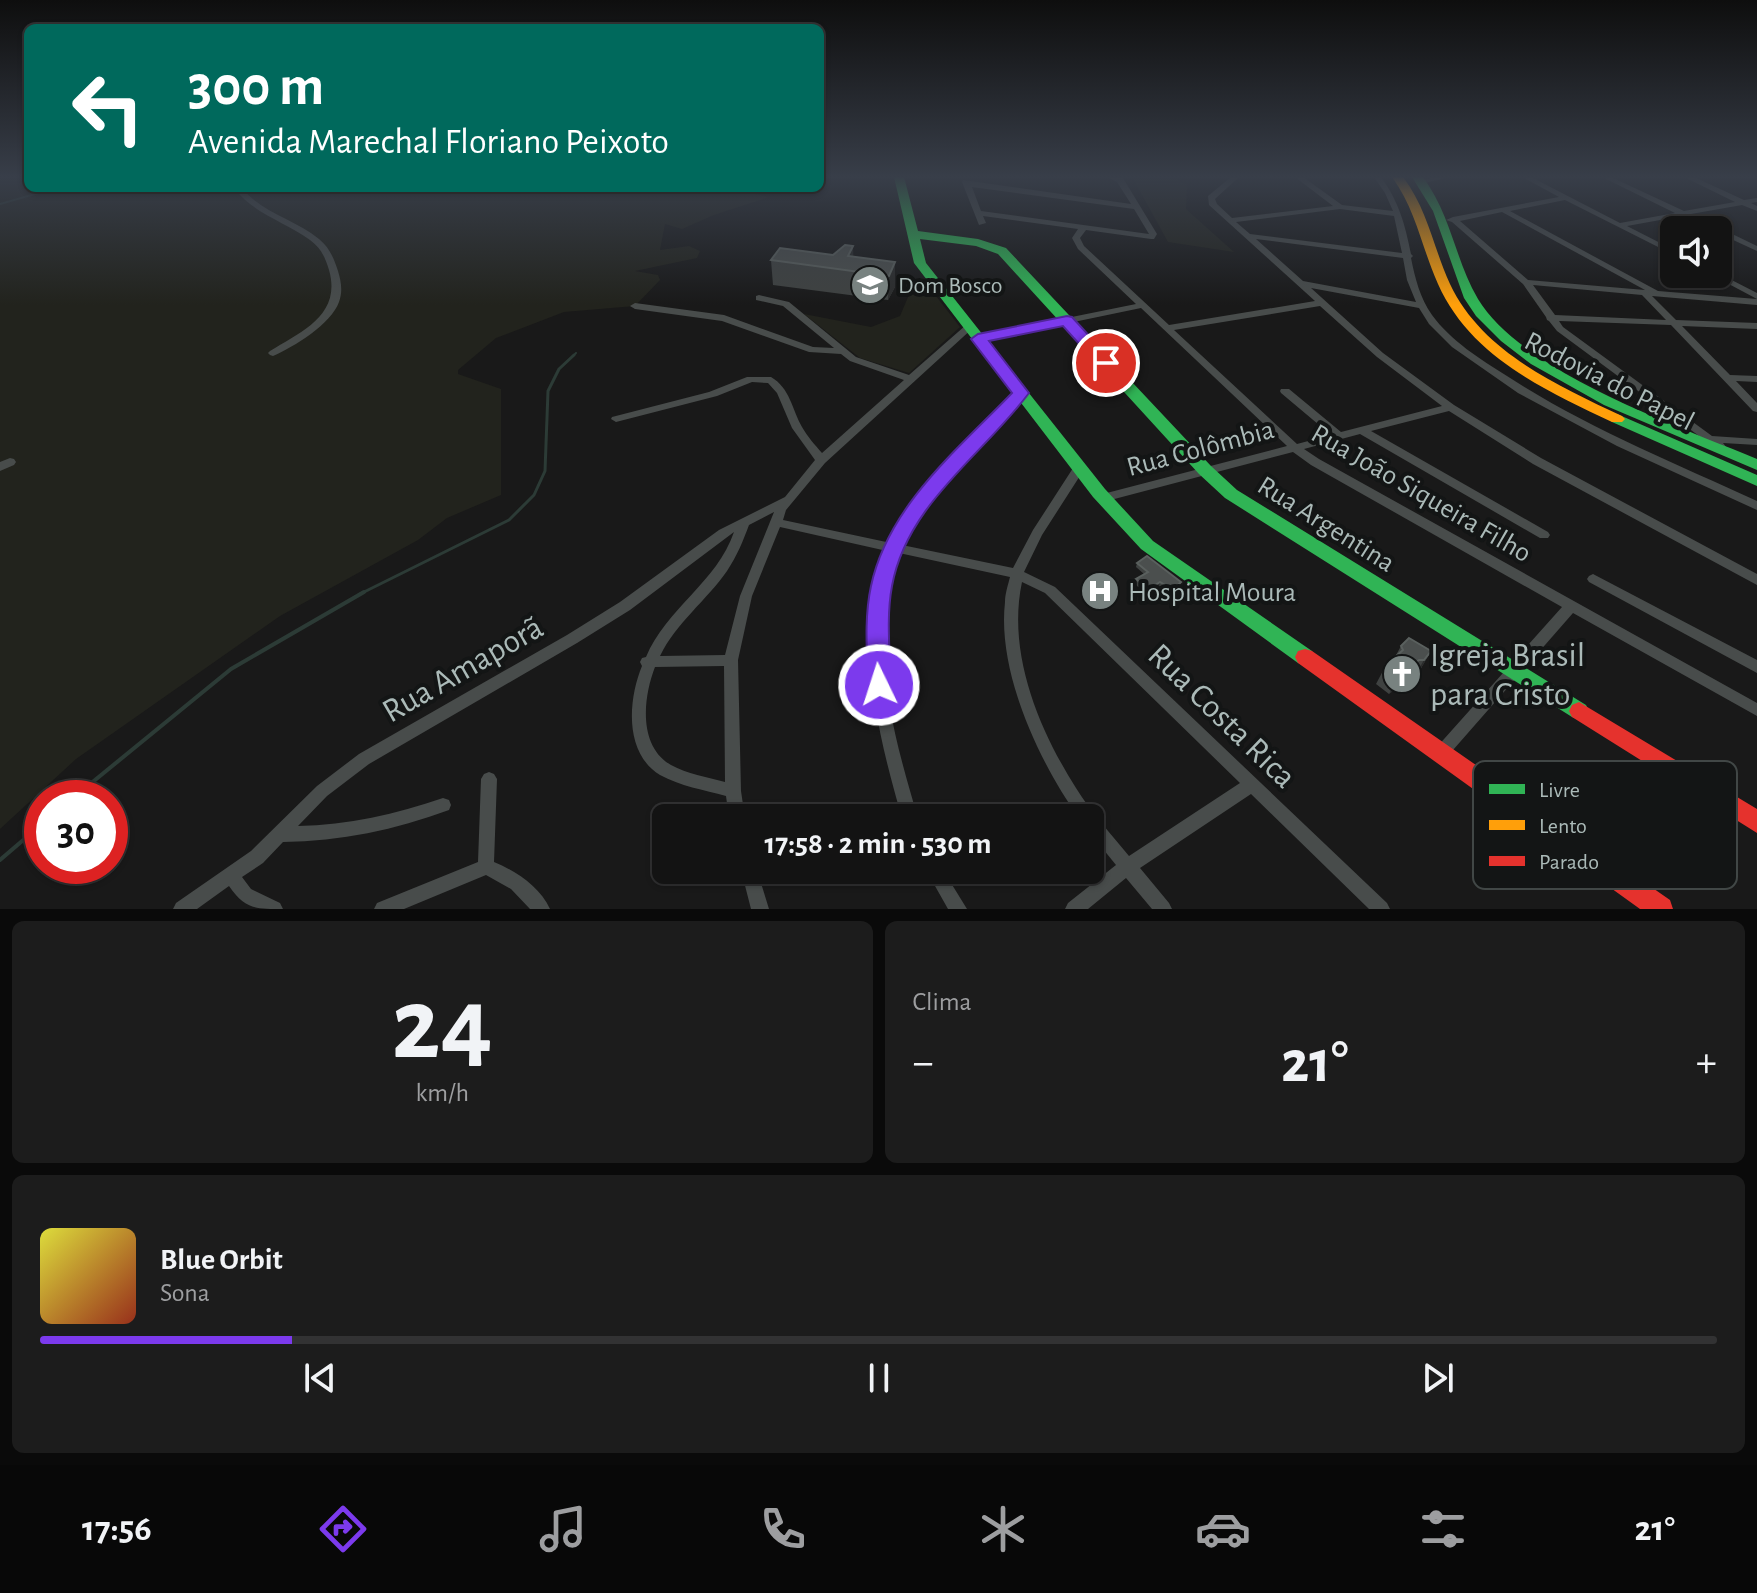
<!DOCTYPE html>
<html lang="pt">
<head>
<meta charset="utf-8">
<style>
  :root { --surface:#131313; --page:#1c1c1c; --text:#f1f3f6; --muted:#9d9ea0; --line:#323233; --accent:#7c3aed }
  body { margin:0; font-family:"Alegreya Sans",sans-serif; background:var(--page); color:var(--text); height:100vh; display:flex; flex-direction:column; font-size:30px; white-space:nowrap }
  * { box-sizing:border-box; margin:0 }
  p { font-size:26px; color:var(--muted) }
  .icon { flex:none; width:44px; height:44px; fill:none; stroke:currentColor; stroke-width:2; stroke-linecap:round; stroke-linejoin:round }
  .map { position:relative; height:909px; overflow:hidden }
  .side { display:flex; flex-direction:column; gap:12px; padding:12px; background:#0a0a0a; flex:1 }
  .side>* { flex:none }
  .banner { position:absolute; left:24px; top:24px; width:800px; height:168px; border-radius:12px; box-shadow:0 2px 6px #0004,0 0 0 2px var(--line); background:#00695c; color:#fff; overflow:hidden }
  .fabs { position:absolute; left:1660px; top:216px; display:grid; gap:16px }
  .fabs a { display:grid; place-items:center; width:72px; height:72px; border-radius:12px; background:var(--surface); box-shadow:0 2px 6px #0004,0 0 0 2px var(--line); font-size:40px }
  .speed { position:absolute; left:24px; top:780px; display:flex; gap:16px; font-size:40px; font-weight:700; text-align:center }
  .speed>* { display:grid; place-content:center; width:104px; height:104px; border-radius:50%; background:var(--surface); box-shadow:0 2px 6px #0004,0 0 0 2px var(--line); line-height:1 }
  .speed .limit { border:12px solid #d22; background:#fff; color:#111 }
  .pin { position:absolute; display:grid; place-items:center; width:68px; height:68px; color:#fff; margin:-34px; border:4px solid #fff; border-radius:50%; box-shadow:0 2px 8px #0007 }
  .me { position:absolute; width:88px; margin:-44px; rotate:356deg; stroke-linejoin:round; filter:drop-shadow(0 0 6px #0008) }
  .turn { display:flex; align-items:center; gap:28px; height:168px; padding:0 32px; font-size:36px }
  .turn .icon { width:104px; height:104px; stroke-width:2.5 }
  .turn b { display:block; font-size:56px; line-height:68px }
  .big { font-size:60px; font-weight:600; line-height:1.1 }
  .side .widget { flex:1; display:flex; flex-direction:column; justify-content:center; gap:12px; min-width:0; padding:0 28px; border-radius:12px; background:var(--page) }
  .side .dial { align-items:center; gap:0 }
  .dial b { font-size:104px; line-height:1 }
  .song { display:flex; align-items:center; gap:24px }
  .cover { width:96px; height:96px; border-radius:12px; background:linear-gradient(135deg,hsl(60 70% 55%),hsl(10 70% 35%)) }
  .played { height:8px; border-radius:4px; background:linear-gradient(90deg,var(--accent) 15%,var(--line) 15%) }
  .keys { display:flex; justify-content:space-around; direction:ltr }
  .heat { display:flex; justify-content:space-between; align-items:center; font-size:44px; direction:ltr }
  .side .tiles { flex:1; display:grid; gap:12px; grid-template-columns:1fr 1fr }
  .widget:last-child { grid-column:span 2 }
  .trip { position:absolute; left:652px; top:804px; width:452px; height:80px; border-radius:12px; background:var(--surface); box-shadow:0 2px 6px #0004,0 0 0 2px var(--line); font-weight:600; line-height:80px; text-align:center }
  .tabs { display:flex; height:128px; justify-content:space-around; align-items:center; background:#080808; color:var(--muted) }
  .tabs .icon { width:56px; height:56px }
  .tabs .current { color:var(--accent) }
  .tabs b { font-size:36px; color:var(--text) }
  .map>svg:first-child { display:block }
  .green { fill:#22231d }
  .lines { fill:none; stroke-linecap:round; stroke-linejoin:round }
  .stream-far2 { stroke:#2c3b36; stroke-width:2 }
  .stream-far1 { stroke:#2c3b36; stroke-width:3 }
  .stream { stroke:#2c3b36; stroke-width:4 }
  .street { fill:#484c4b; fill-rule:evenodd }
  .fast { fill:#30b455; fill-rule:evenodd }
  .slow { fill:#ff9f0a; fill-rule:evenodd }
  .jam { fill:#e5322d; fill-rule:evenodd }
  .wall { fill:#3f4241 }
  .shaded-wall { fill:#2b2c2c }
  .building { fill:#4b4f4e; stroke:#5a605e; stroke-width:2 }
  .route { fill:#7c3aed; stroke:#51269a; stroke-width:2 }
  .labels { text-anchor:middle; stroke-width:8; stroke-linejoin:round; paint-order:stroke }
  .far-poi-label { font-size:24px; fill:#abbab8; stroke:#131515; text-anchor:start }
  .street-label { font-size:28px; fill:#abbab8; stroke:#131515 }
  .poi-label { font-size:28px; fill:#abbab8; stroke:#131515; text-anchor:start }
  .near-poi-label { font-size:34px; fill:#abbab8; stroke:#131515; text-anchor:start }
  .near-street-label { font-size:34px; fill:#abbab8; stroke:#131515 }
  .key { fill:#131515; stroke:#414746; stroke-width:2 }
  .key-label { font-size:22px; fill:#abbab8 }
</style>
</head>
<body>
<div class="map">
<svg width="1757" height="909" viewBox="0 0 1757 909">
  <rect width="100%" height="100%" fill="#191919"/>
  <path class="green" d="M0 177H28V188H728L769 197 714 215 682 229 665 224 660 250 689 246 700 251 697 258 635 271 658 275 660 280 635 306 564 312 496 338 458 370V374L501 389V495L447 518 418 540 280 616 76 759 0 829Z
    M1132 177H1173L1187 185 1186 209 1234 252 1168 242Z
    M922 278 960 327 909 373 860 358 804 314 871 327 900 316 914 283Z"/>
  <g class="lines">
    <path class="stream-far2" d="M0 204 56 188
      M572 357 576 353"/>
    <path class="stream-far1" d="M360 594 509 520 534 495 545 471 548 391 559 369 574 355"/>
    <path class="stream" d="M73 798 231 669 364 592
      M0 860 42 824"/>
    <path class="street" d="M1107 177 1123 178 1157 234 1154 239H1151L1086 230 1080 238 1084 246 1169 325 1315 301 1209 205 1208 196 1231 177H1239L1215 199 1217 204 1232 218 1333 206 1295 177H1303L1342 205 1393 211 1385 193 1374 177H1381C1399 202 1405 224 1411 254L1413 256 1411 258C1415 278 1420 298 1432 315 1451 341 1480 359 1507 376 1585 427 1672 462 1757 501V510L1617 446 1518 393 1452 347 1429 324 1419 308 1311 288 1383 353 1454 405 1541 458 1757 574V585L1533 464 1449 411 1371 431 1548 532 1550 535 1548 538H1540L1360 434 1304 449 1319 459 1757 703V716L1573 613 1446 758 1441 760 1436 758 1433 753 1436 748 1562 607 1311 465 1293 452 1103 502 1099 501 1097 498 1099 495 1287 446 1141 308 978 342 973 339 978 336 1136 304 1078 249 1072 238 1078 229 983 216 986 223 979 225 962 182 963 180 1131 204 1117 182ZM972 187 1134 209 1149 234 981 211ZM1340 209 1394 216 1402 253 1250 234 1236 222ZM1256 239 1403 258 1407 280 1416 302 1303 281ZM1320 306 1377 357 1442 406 1341 432 1289 389H1281L1280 391 1281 393 1331 435 1297 444 1174 330Z
      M1434 177H1449L1421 184 1417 182Z
      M1522 177H1531L1620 223 1675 213 1602 177H1611L1684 211 1735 202 1684 177H1694L1744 200 1757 198V202L1751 203 1757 206V211L1742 205 1691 214 1757 246V251L1718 233V230H1712L1682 216 1627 226 1674 250V255L1565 200 1510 211 1658 291 1757 299V305L1652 296 1676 320 1757 323V329L1682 326 1730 375 1757 376V382L1736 381 1757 403V412L1753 411 1671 325 1559 321 1563 327 1712 436 1757 439V445L1723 443 1727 448 1722 451 1718 450 1557 331 1549 321 1547 320 1546 317 1523 284 1452 222 1446 220 1453 217 1559 197ZM1502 212 1645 290 1528 280 1460 221ZM1533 285 1642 295 1666 320 1555 315Z
      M234 188H242C262 213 295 219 319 239 330 248 334 259 338 271 341 281 343 291 339 302 331 324 294 347 273 356L270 355 268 353 270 351C301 332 342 315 329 270 325 257 321 248 310 240 284 221 254 214 234 188Z
      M1718 273 1757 293V299L1710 274Z
      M759 295 789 302 856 357 909 375 966 325H972L974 327 825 463 786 510 783 520 891 543C919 482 970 437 1017 391H1025L1026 393 1025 395C979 441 929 485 902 545L1013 568 1033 530 1075 465H1083L1085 468 1042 535 1024 572 1055 587 1387 903 1390 909H1369L1251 794 1140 868 1169 903 1172 909H1152L1126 878 1088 909H1065L1068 903 1116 865 1090 833V818H1079C1039 762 997 672 1005 602 1005 594 1008 585 1010 577L899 553C866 639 893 734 918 818H902C879 739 851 629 887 551L780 527 752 596 738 660 741 791 745 818H729L726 796C704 790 680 786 660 775 624 753 628 700 642 666L640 662 642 658 646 657C666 609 717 582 734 532L630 610 577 643 369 764 327 796 298 826C348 825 396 814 443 798L449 800 451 805 449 810C395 830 341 841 283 842L263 863 242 877 251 889 280 903 283 909C255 909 245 909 229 886L197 909H173L176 903 251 851 317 786 359 754 567 635 620 602 719 530 785 497 815 460 792 428 777 393 768 383 752 382 717 396 616 422 611 419 612 417 709 392 747 377H771C790 388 792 409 802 427 807 436 815 445 822 453L904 380 850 361 841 354 809 352 722 321 635 309 630 306 635 303 724 315 813 347 834 348 783 306 756 300V296ZM774 512 740 596 725 655 660 656C676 623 706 601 727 571 737 556 743 541 749 525ZM1022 582 1045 593 1240 783 1129 856C1111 834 1091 812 1076 788 1038 728 1007 652 1022 582ZM724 666 725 782C707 777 687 774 671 765 638 746 643 698 655 667Z
      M10 458 14 459 16 462 14 465 0 471V462Z
      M1593 574 1757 660V673L1589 582 1587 579 1589 576Z
      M489 772 494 774 497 779 494 862C516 871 540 887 550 909H530L511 889 486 875 404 909H374L377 903 478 862 481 779 484 774Z
      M741 870H757L769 909H751Z
      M926 870H943L967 909H948Z"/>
    <path class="fast" d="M894 177H904L918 231 978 239 1006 248 1211 466 1237 490 1586 705 1589 711 1586 717 1579 720 1572 717 1225 498 1199 474 998 254 976 246 920 239 926 263 1105 489 1153 541 1312 651 1315 657 1312 663 1305 665 1298 663 1141 549 1093 497 914 263Z
      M1412 177H1423C1452 217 1455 260 1478 299 1523 373 1678 426 1757 459V470L1604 405 1531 364 1501 341 1476 316 1464 298 1433 211Z
      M1617 414 1757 475V486L1612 422 1609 419 1612 416Z"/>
    <path class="slow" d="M1392 177H1403C1428 210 1433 247 1450 284 1482 352 1557 385 1622 416L1625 419 1622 422H1612C1544 390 1470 356 1438 284 1421 246 1417 212 1392 177Z"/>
    <path class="jam" d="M1305 649 1312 651 1670 900 1673 909H1640L1298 663 1295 657 1298 651Z
      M1579 702 1757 809V833L1572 717 1569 711 1572 705Z"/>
  </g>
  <path class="wall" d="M833 255 895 262V287L888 300 773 285 771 260Z
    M1137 563 1181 582 1180 586 1172 595 1159 587 1147 595 1135 584 1136 579 1144 574 1136 567Z
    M1401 646 1431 651 1420 670 1413 679H1408L1389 694 1376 684 1386 665 1395 657Z"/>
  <path class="shaded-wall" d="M853 246 854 271 848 256Z
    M895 262V287L888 300 889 276Z
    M1160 582 1159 587 1147 595 1148 590Z
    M1431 651 1420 670 1413 679 1424 660Z
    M1419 660 1408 679 1389 694 1399 675Z"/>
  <path class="building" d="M845 245 853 246 848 256 895 262 889 276 771 260 780 248 833 255Z
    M1147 556 1181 582 1173 590 1160 582 1148 590 1136 579 1148 572 1137 563Z
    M1409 638 1431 651 1424 660H1419L1399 675 1386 665 1403 650 1401 646Z"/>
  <linearGradient id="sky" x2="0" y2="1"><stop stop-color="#0e0e0e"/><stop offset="0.58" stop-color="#383e49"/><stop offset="1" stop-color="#383e49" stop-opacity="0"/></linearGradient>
  <rect width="1757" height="305" fill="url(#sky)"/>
  <path class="route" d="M1067 316 1072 317 1114 363 1106 368 1100 367 1063 326 989 341 1029 393C982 456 907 504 892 586 886 618 890 652 891 685L887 691 879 694 871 691 868 685C867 652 864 618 871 586 888 506 958 449 1012 393L971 339 978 334Z"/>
  <defs>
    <symbol id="school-disc" viewBox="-11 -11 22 22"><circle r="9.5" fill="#788280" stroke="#131515"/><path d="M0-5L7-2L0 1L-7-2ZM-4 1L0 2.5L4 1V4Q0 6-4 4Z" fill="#fff"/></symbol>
    <symbol id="hospital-disc" viewBox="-11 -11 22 22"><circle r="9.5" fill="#788280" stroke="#131515"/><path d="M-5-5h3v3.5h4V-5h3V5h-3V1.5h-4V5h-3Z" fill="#fff"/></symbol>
    <symbol id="church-disc" viewBox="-11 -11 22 22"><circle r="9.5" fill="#788280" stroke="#131515"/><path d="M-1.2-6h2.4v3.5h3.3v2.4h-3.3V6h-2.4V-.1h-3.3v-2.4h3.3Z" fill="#fff"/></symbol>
  </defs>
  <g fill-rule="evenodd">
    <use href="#school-disc" x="848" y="263" width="44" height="44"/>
    <use href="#hospital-disc" x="1078" y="569" width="44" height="44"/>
    <use href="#church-disc" x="1380" y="652" width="44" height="44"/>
  </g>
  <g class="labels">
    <g class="far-poi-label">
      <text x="898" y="293">Dom Bosco</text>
    </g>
    <g class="street-label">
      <text transform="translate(1610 380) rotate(27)" y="10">Rodovia do Papel</text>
      <text transform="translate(1200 447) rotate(-15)" y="10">Rua Colômbia</text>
      <text transform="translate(1422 492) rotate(30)" y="10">Rua João Siqueira Filho</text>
      <text transform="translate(1327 523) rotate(32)" y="10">Rua Argentina</text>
    </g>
    <g class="poi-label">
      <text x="1128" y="601">Hospital Moura</text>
    </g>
    <g class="near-poi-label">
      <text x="1430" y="666">Igreja Brasil<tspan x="1430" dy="39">para Cristo</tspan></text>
    </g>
    <g class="near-street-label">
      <text transform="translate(462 668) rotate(-30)" y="12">Rua Amaporã</text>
      <text transform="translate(1223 715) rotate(44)" y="12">Rua Costa Rica</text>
    </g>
  </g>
  <rect x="1473" y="761" width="264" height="128" rx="12" class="key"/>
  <rect x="1489" y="784" width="36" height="10" fill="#30b455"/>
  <rect x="1489" y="820" width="36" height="10" fill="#ff9f0a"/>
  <rect x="1489" y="856" width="36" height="10" fill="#e5322d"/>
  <g class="key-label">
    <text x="1539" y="797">Livre</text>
    <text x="1539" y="833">Lento</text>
    <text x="1539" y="869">Parado</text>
  </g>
</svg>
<div class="fabs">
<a><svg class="icon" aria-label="sound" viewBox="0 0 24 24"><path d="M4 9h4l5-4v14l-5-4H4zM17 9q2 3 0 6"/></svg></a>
</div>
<div class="speed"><div class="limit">30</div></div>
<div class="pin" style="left:1106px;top:363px;background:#d93025"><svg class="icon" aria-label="arrive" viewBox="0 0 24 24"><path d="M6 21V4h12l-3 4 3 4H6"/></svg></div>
<svg class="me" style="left:879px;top:685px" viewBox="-20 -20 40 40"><circle r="17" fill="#7c3aed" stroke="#fff" stroke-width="3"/><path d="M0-11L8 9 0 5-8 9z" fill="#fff"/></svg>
<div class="trip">17:58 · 2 min · 530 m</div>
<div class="banner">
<div class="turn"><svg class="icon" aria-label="left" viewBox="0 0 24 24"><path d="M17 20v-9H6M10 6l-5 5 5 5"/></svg><div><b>300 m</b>Avenida Marechal Floriano Peixoto</div></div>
</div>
</div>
<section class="side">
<div class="tiles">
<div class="widget dial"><b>24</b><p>km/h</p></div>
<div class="widget"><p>Clima</p>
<div class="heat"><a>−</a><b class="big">21°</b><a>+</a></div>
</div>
<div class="widget">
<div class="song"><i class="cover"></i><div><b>Blue Orbit</b><p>Sona</p></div></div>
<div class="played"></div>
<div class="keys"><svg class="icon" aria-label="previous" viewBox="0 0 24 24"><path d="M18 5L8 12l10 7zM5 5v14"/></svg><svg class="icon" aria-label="pause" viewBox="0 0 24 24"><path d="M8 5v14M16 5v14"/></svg><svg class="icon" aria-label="next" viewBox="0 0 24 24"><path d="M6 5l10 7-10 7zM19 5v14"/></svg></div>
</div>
</div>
</section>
<nav class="tabs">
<b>17:56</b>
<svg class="icon current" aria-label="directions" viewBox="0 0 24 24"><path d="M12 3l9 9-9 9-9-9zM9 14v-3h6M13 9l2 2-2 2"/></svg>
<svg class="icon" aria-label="music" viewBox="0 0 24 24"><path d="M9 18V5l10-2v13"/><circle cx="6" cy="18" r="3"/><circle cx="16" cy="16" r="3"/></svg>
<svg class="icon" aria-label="phone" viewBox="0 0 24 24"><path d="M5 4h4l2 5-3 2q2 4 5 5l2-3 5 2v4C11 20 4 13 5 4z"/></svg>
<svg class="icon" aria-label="climate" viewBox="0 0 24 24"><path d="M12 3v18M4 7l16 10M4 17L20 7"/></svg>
<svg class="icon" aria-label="car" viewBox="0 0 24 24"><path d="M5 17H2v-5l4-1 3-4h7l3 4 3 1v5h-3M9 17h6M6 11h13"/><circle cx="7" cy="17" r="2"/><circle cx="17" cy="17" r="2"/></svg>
<svg class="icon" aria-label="filters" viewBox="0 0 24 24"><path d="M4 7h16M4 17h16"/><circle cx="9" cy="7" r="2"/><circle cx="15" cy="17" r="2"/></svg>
<b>21°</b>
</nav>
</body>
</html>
